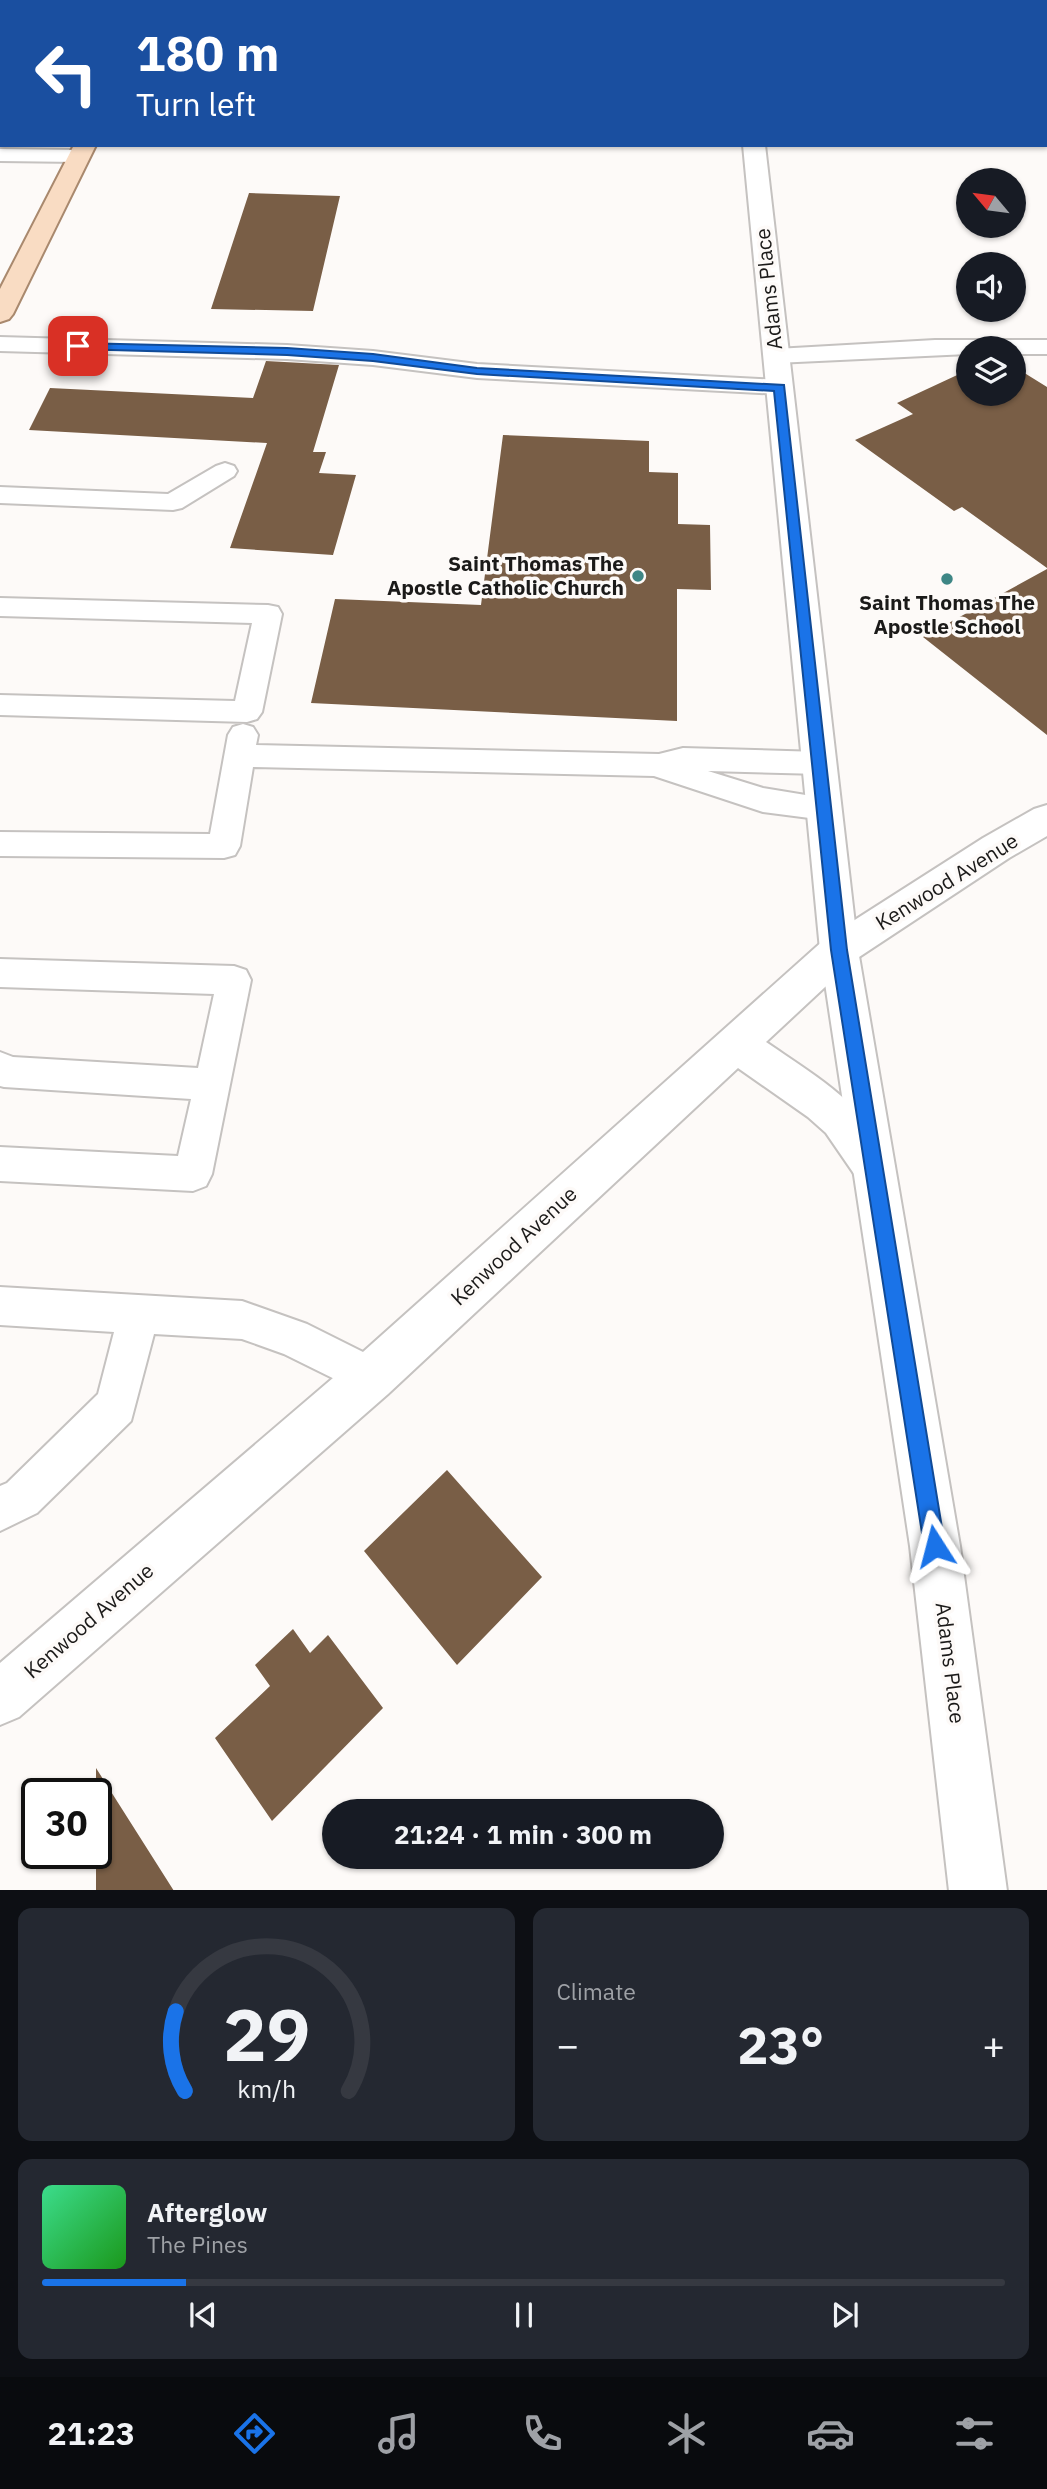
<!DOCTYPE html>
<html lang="en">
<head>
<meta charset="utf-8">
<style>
  :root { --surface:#171b24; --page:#242831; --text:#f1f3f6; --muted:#9ea1a6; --line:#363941; --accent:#1a73e8 }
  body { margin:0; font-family:"IBM Plex Sans",sans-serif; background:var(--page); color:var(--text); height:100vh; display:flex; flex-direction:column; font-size:26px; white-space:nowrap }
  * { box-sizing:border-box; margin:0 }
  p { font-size:23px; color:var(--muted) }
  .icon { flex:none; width:38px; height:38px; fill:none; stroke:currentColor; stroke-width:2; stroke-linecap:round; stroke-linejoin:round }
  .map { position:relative; height:1890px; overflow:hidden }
  .side { display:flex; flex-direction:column; gap:18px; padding:18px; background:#0d0f14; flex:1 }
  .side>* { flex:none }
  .hud { position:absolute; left:0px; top:0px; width:1048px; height:147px; box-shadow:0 2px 5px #0004; background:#1a4fa0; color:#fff; overflow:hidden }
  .needle { width:46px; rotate:299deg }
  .fabs { position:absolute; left:956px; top:168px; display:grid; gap:14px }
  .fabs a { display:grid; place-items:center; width:70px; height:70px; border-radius:50%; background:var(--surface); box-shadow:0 2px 5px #0004; font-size:35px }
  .speed { position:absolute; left:21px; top:1778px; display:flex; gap:14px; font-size:35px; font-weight:700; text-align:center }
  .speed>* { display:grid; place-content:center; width:91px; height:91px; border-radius:50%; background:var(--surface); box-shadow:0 2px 5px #0004; line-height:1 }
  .speed .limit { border:4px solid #111; border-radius:10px; background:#fff; color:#111 }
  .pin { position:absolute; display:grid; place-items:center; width:60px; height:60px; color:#fff; margin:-30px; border-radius:14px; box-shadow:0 4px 10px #0006 }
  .me { position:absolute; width:77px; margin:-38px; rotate:351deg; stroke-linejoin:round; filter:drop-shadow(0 0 5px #0008) }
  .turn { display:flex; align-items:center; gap:24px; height:147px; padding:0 21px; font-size:32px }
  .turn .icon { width:91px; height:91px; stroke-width:2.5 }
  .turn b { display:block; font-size:49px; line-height:60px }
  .big { font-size:52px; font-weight:700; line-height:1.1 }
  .side .tile { flex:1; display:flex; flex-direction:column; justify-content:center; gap:10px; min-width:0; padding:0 24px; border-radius:14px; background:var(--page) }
  .side .dial { align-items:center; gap:0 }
  .dial svg { height:182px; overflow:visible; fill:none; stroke:var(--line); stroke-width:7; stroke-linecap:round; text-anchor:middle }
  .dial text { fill:var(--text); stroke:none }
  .song { display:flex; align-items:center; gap:21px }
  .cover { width:84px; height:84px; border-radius:10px; background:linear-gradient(135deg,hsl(150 70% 55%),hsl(120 70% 35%)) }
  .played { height:7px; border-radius:4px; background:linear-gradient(90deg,var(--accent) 15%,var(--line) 15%) }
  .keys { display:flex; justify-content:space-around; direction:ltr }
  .heat { display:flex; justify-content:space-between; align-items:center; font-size:38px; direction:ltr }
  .side .tiles { flex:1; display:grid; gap:18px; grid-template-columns:1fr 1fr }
  .tile:last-child { grid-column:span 2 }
  .trip { position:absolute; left:322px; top:1799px; width:402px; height:70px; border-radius:35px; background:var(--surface); box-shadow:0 2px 5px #0004; font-weight:700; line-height:70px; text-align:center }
  .tab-bar { display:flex; height:112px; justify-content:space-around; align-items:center; background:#090b0e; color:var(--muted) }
  .tab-bar .icon { width:49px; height:49px }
  .tab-bar .current { color:var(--accent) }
  .tab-bar b { font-size:32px; color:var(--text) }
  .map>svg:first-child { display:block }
  .building { fill:#795e46 }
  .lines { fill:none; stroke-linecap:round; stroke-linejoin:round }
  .lane-casing { stroke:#c5c2c0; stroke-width:4 }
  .street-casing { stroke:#c5c2c0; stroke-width:4 }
  .secondary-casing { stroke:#c5c2c0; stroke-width:4 }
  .primary-casing { stroke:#a9896e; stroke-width:4 }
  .lane { fill:#fff; fill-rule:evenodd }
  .street { fill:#fff; fill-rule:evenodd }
  .secondary { fill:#fff; fill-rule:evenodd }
  .primary { fill:#f9dcc3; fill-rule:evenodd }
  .route { fill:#1a73e8; stroke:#114b97; stroke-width:2 }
  .poi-dot { fill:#3e8685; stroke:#fdfaf8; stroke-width:2.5 }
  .labels { text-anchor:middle; stroke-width:7; stroke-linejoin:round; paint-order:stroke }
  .street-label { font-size:21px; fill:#1b1a19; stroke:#fdfaf8 }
  .poi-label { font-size:21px; font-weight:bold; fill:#1b1a19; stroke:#fdfaf8; text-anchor:end }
</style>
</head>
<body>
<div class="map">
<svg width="1047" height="1891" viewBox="0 0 1047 1891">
  <rect width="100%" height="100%" fill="#fdfaf8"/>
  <path class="building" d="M249 193 340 196 313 311 211 309Z
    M266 361 339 365 313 452H326L319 473 356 475 333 555 230 548 267 443 29 430 50 388 253 398Z
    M1013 366 1047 387V568L962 507 954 511 855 440 913 414 897 403 968 370V394H1013Z
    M503 435 649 441V472L678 473V524L710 525 711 590 677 589V721L311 703 335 599 481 605Z
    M1047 569V735L923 637Z
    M447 1470 542 1577 457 1665 364 1551Z
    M293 1629 310 1653 328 1635 383 1708 272 1821 215 1738 270 1686 255 1665Z
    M96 1768 174 1891H96Z"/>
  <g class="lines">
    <defs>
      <path id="lane" d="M0 72H2V82H0Z
        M0 149 79 150 89 156 79 162 0 161Z
        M0 337 287 345 373 351 477 364 780 380 788 382 792 387 788 392 780 394 477 378 373 365 287 359 0 351Z
        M935 340H1047V354H1013V348H968V354L776 363 768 361 765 356 768 351 776 349Z
        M225 463 234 466 237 471 234 476 182 508 173 510 0 503V487L168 494 216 466Z
        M0 598 268 605 278 607 282 614 262 712 257 719 247 722 0 715V695L235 701 252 623 0 616Z
        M243 724 253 727 258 735 256 745 659 754 683 748 820 752 831 755 835 763 831 771 820 774 708 771 763 788 836 800 840 808 836 816 825 820 763 812 654 776 253 767 240 846 235 855 224 858 0 856V832L210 834 228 735 233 727Z
        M0 959 234 966 246 970 251 980 212 1174 206 1186 193 1191 0 1181V1147L178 1156 191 1099 4 1087 0 1086V1052L13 1057 198 1068 214 994 0 987Z
        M0 1287 242 1301 307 1324 385 1363 391 1377 385 1391 371 1397 284 1354 242 1339 154 1334 131 1421 37 1513 0 1531V1486L7 1483 98 1394 114 1332 0 1325Z"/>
      <path id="street" d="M727 0H747V2H727Z
        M1046 97H1047V109H1046Z
        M743 145H765L858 950 960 1546 1007 1891H949L910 1546 820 950Z"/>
      <path id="secondary" d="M1047 805V836L1009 858 853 961 766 1042C820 1079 867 1105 895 1167L889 1181 874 1187 859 1181 826 1133 808 1117 738 1068 388 1394 19 1717 0 1725V1663L354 1360 825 939 983 838 1034 809Z"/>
      <path id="primary" d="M152 0H172L151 2Z
        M74 145H96L13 314 9 319 0 322V289Z"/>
    </defs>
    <use href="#lane" class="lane-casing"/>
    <use href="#street" class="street-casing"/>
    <use href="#secondary" class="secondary-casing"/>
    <use href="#primary" class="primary-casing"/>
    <use href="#lane" class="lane"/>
    <use href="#street" class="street"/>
    <use href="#secondary" class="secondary"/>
    <use href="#primary" class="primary"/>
  </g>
  <path class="route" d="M78 343 287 348 373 354 477 368 784 385 847 950 945 1546 942 1553 935 1556 927 1553 924 1546 831 950 774 391 477 374 373 361 287 355 75 349V344Z"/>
  <g class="poi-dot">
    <circle cx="638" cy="576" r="7"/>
    <circle cx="947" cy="579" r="7"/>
  </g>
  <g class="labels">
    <g class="street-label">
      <text transform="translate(769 289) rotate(-96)" y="7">Adams Place</text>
      <text transform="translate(947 882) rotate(-32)" y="7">Kenwood Avenue</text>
      <text transform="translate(514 1246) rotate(-43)" y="7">Kenwood Avenue</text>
      <text transform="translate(89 1621) rotate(-41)" y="7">Kenwood Avenue</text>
      <text transform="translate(950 1663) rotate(83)" y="7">Adams Place</text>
    </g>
    <g class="poi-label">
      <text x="624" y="571">Saint Thomas The<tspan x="624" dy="24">Apostle Catholic Church</tspan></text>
      <text x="947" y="610" text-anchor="middle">Saint Thomas The<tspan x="947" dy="24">Apostle School</tspan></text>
    </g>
  </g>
</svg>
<div class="fabs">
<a><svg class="needle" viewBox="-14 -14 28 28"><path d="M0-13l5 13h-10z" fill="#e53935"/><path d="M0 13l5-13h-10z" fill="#9ea1a6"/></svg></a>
<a><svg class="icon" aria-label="sound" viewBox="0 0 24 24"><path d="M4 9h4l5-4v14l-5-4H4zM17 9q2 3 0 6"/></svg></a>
<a><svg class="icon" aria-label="layers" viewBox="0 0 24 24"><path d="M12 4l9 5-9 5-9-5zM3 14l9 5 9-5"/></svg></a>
</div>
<div class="speed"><div class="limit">30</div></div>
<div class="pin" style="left:78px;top:346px;background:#d93025"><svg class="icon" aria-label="arrive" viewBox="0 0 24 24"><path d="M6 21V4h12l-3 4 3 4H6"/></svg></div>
<svg class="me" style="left:935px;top:1546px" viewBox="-20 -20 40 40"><path d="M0-17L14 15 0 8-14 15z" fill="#1a73e8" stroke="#fff" stroke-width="4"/></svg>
<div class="trip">21:24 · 1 min · 300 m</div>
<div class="hud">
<div class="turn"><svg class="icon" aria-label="left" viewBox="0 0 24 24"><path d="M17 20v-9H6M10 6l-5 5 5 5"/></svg><div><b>180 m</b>Turn left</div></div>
</div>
</div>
<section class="side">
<div class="tiles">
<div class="tile dial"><svg viewBox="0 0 100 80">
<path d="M14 69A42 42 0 1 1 86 69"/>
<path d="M14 69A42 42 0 0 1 10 34" stroke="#1a73e8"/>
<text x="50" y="56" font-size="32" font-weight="700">29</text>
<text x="50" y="72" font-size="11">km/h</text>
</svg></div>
<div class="tile"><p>Climate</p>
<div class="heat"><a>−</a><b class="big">23°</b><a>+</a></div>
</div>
<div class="tile">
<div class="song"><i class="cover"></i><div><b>Afterglow</b><p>The Pines</p></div></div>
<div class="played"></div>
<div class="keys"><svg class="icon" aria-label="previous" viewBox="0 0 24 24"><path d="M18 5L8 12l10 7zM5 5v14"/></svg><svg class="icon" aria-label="pause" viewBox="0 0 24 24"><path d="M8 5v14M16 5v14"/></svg><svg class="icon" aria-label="next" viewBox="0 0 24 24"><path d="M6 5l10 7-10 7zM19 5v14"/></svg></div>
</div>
</div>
</section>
<nav class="tab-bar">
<b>21:23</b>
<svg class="icon current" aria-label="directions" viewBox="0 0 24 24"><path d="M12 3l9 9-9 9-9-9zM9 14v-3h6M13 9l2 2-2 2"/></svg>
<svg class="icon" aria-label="music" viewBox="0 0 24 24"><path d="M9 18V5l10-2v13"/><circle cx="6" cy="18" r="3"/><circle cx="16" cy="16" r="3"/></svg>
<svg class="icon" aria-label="phone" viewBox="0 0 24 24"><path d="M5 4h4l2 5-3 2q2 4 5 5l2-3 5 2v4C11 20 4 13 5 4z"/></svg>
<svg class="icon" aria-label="climate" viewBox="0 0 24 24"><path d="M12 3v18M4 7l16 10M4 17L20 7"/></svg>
<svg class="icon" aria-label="car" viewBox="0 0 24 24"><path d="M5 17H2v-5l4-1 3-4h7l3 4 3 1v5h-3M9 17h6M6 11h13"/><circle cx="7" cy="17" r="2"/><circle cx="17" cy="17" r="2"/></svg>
<svg class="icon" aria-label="filters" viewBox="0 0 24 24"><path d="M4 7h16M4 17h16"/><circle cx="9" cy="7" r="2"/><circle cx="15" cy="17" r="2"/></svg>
</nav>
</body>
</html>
